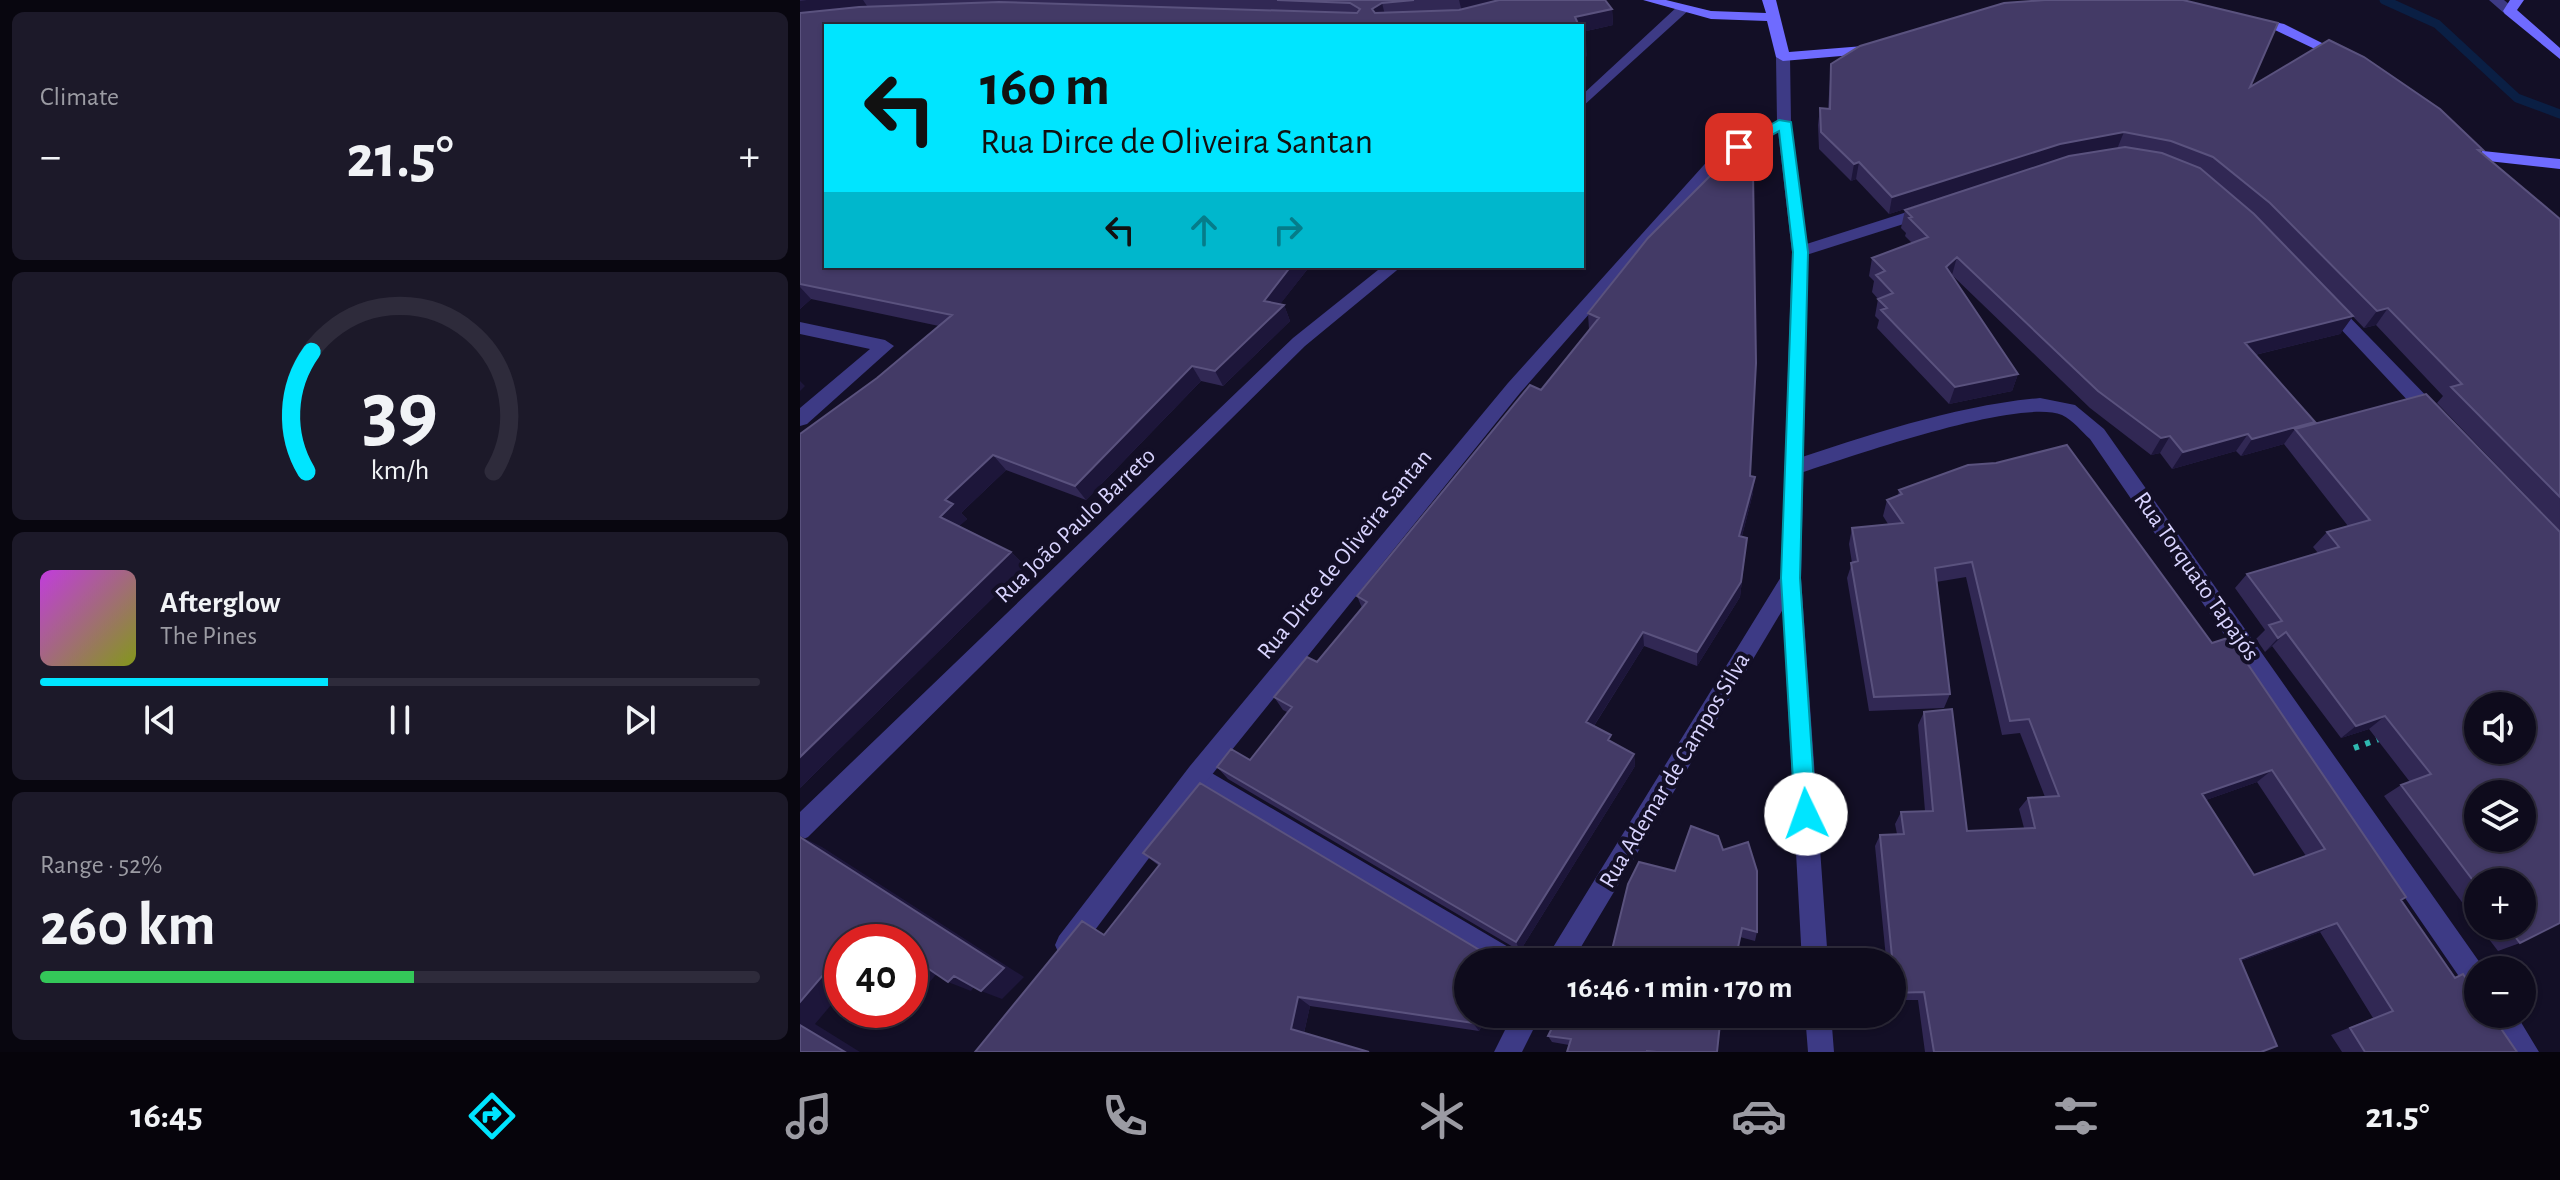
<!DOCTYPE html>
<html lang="en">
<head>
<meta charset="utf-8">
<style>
  :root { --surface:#0e0b1c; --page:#1c1929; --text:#f1f3f6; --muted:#9b9ba3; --line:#2e2b3b; --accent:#00e5ff }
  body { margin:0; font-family:"Alegreya Sans",sans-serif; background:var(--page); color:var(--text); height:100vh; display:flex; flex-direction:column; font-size:30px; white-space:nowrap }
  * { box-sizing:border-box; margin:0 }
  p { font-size:26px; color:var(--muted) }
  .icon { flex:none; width:44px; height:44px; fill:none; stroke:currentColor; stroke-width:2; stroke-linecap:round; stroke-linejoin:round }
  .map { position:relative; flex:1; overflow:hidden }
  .panel { display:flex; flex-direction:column; gap:12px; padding:12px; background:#08060f; width:800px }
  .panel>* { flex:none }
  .banner { position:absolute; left:24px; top:24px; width:760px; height:244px; border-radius:0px; box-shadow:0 2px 6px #0004,0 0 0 2px var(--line); background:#00e5ff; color:#111; overflow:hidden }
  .fabs { position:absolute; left:1664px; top:692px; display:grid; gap:16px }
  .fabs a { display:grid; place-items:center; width:72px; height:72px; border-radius:50%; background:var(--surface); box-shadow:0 2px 6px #0004,0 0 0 2px var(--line); font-size:40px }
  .speed { position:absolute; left:24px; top:924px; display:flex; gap:16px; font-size:40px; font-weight:700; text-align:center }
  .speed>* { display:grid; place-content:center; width:104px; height:104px; border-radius:50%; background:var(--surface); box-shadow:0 2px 6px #0004,0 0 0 2px var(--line); line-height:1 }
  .speed .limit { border:12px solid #d22; background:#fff; color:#111 }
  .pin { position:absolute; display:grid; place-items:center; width:68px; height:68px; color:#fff; margin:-34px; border-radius:16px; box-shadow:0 4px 12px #0006 }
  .me { position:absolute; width:88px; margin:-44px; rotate:357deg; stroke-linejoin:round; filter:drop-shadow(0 0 6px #0008) }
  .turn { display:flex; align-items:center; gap:28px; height:168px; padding:0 24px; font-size:36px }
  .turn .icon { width:104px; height:104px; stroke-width:2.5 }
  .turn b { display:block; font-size:56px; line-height:68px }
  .lanes { display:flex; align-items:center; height:76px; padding:0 24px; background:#0003; justify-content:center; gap:40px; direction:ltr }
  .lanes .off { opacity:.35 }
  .big { font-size:60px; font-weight:600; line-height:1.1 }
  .panel .widget { flex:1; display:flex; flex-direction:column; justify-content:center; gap:12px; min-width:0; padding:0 28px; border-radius:12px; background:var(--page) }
  .panel .dial { align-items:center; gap:0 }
  .dial svg { height:208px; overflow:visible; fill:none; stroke:var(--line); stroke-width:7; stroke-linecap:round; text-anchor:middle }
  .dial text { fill:var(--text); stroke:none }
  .song { display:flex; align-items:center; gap:24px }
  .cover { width:96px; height:96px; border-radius:12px; background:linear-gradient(135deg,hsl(290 70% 55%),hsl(70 70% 35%)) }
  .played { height:8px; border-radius:4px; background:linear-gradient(90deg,var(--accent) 40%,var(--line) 40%) }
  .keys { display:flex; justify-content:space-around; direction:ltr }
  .heat { display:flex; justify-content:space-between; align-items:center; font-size:44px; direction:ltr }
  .charge { height:12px; border-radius:6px; background:linear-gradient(90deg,#34c759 52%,var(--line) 0) }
  .trip { position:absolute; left:654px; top:948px; width:452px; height:80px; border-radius:40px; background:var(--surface); box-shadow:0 2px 6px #0004,0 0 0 2px var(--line); font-weight:600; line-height:80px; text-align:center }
  .tabs { display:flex; height:128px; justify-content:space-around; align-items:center; background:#06040b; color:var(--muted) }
  .tabs .icon { width:56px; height:56px }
  .tabs .current { color:var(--accent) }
  .tabs b { font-size:36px; color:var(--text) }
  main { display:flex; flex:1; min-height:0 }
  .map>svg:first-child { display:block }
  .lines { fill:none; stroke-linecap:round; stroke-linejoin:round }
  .stream { stroke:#0a1f44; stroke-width:9 }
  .path { stroke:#2fb8b0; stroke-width:6; stroke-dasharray:5 7; stroke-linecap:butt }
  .service { fill:#3d3a85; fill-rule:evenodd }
  .minor { fill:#3d3a85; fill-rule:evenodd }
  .tertiary { fill:#3d3a85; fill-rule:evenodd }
  .secondary { fill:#6f6bff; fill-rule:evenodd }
  .wall { fill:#312854; fill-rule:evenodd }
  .shaded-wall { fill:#1d163a }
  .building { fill:#433a66; stroke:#5a527e; stroke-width:2; fill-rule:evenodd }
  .route { fill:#00e5ff; stroke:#0095a6; stroke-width:2 }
  .labels { text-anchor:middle; stroke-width:8; stroke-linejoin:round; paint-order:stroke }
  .street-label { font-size:24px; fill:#d9d4ff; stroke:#130f26 }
</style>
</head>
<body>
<main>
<section class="panel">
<div class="widget"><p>Climate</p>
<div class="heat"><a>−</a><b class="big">21.5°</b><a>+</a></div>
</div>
<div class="widget dial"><svg viewBox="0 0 100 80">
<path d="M14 69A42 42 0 1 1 86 69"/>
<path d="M14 69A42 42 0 0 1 16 23" stroke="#00e5ff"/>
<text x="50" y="56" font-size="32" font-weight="700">39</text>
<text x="50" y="72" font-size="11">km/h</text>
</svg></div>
<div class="widget">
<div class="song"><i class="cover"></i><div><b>Afterglow</b><p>The Pines</p></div></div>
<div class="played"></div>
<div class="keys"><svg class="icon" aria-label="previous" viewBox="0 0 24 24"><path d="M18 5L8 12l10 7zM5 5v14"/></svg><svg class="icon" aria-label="pause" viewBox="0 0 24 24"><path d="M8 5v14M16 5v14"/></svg><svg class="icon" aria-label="next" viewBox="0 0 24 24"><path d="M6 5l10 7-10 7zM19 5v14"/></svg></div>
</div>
<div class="widget"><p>Range · 52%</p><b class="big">260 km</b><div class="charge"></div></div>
</section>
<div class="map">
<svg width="1760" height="1052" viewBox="0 0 1760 1052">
  <rect width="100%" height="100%" fill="#130f26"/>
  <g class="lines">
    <path class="stream" d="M1584 0 1637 24 1717 98 1760 114"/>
    <path class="path" d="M1554 748 1582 738"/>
    <path class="service" d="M398 765 722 955 725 962H696L391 780 389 774 391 768Z"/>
    <path class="minor" d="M1689 0H1704L1717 11 1705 14Z
      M878 6 890 9 782 107V95Z
      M984 118 989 119V125L922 162 720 393 406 782 277 954 268 958 259 954 255 945 259 936 390 766 708 383 912 156Z
      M1129 205 1137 210 1135 214 1000 257 992 252 994 248Z
      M583 266H602L505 346 8 837 0 841V812L493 338Z
      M1528 299 1534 301 1640 410 1642 415 1640 420H1626L1522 309V301Z
      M0 322 85 340 94 346 7 424 0 426V408L70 349 0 334Z
      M1240 398 1275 405 1304 429 1685 970H1678V995L1669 991 1290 439C1282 432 1273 420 1262 415 1218 397 1044 459 994 475L984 467 987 462C1070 435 1153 406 1240 398Z
      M991 569 998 572 1001 578 998 584 772 962H744L984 572Z
      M713 1014H741L722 1052H694Z
      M1687 1014H1716L1739 1052H1710Z"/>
    <path class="tertiary" d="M983 53 990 57 991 122 1008 252 1001 578 1028 962H1002L981 578 992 252 977 122 976 57Z
      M1005 1014H1031L1034 1052H1008Z"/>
    <path class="secondary" d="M843 0H866L911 11 966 13 962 0H976L989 52 1076 45 1083 49 1076 53 983 61 976 57 967 21 911 19Z
      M1710 0H1724L1717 10 1760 48V59L1705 14 1703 11Z
      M1452 17 1484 24 1552 58 1540 61 1475 30 1447 24V18Z
      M1665 138 1683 151 1760 159V169L1679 160 1658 143Z"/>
  </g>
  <path class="wall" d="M0 0H805L812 9 813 25 782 32 787 56 782 58V26H26V266H510L480 304 484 305 490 321 423 386 401 381 286 500 206 470 161 513 167 519 159 526 211 552 225 566 0 788 77 378 139 326 11 299 0 309Z
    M1245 0H1383L1478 23 1450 87 1529 40 1564 57 1640 109 1683 150 1681 153 1760 220V531L1637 403 1643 396 1576 325 1564 328 1456 216 1553 316 1540 334 1455 355 1515 422 1514 424 1626 394 1760 532V923L1720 943 1698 951 1679 926H1722V882H1678V924L1584 796 1601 785 1610 782 1569 729 1541 738 1472 646 1465 652 1456 639 1465 630 1435 588 1447 574 1518 553 1513 547 1527 532 1548 526 1484 444 1441 456 1436 451 1372 469 1360 453 1351 455 1290 408 1152 275 1218 374 1212 391 1149 404 1077 328 1079 320 1075 316 1078 299 1072 292 1074 281 1069 276 1072 258 1112 243 1105 236 1106 233 1101 228 1105 210 1192 181 1089 214 1056 179 1051 181 1019 149 1018 125 1020 108 1028 109 1031 64 1060 46 1204 3ZM1678 706H1722V750H1678ZM1678 794H1722V838H1678Z
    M848 238 950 476 953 493 942 536 947 538 940 597 897 666 844 646 794 726 812 742 834 754 835 766 720 951 428 779 417 767 450 760 487 712 483 710 474 697 517 662 562 608 557 596 741 390 789 330 788 313Z
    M1099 490 1412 643 1456 653 1447 663 1601 900 1655 977 1663 974 1717 1052H1542L1531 1035 1573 1018 1520 932 1441 961 1461 1052H1125L1118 1000H1092V962H1083L1086 958 1075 846 1080 835 1097 834 1095 824 1101 812 1125 811 1118 725 1124 712 1167 831 1224 828 1219 809 1228 798 1245 797 1220 733 1202 735 1166 577 1136 582 1150 694 1144 708 1069 711 1047 578 1052 563 1049 544 1052 528 1088 524 1083 516 1087 500 1098 496ZM1457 782 1506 856 1454 875 1406 800Z
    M923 850 957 932 955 941 940 937 875 871Z
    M343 853 688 955H706L710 962H668V1014H689L679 1031 510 1006 504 1033 175 1052 305 934 359 866Z
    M748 1036 917 1052H767L769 1045 752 1042Z"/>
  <path class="shaded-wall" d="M7 0H63L69 9 0 19V1Z
    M659 0H722L662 12Z
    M582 3 586 19 576 26 572 9Z
    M812 9 813 25 782 32V26H776L775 17Z
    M786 40 787 56 782 58V42Z
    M1324 132 1317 149 1254 161 1089 214 1092 197 1260 144Z
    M1059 162 1056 179 1051 181 1054 164Z
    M1157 257 1152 275 1146 267Z
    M491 266H510L471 316 464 301Z
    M0 287 11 299 0 309Z
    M484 305 490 321 423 386 415 371Z
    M1588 308 1576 325 1564 328 1577 311Z
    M1553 316 1540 334 1434 360 1445 343Z
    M392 366 401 381 286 500 275 486Z
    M1218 374 1212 391 1149 404 1155 387Z
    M0 381 5 386 0 391Z
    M1515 422 1495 429 1484 444 1441 456 1452 439Z
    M1448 434 1436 451 1372 469 1383 452Z
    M1370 436 1360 453 1351 455 1361 438Z
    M193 455 206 470 161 513 167 519 154 531 140 517 145 500Z
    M955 477 953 493 938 551 939 536Z
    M947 538 940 597 897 666V652Z
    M211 552 225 566 0 788V757Z
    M843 632 844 646 788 735 786 722Z
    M1486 632 1472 646 1465 652 1478 638Z
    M1585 716 1569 729 1541 738 1556 726Z
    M834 754 835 766 720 951 716 942Z
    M1472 770 1457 782 1389 806 1402 794Z
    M0 836 22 847 224 977 202 999 181 991Z
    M1537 923 1520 932 1424 967 1440 959Z
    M706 955 710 962H702Z
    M35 961 42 963V992L15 1024 60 1052H45L0 1025V1002Z
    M117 961 140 970 113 1001 110 1000V968Z
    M154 976 176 984 171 991 148 982Z
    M498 997 510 1006 503 1037 491 1029Z
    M678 1014H689L679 1031 673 1023Z"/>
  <path class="building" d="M477 0H614L582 3 572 9 575 13 659 10 699 0H805L812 9 775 17 779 26H26V266H491L464 301 484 305 415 371 392 366 275 486 193 455 145 500 153 504 140 517 211 552 0 757V434L77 378 152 315 0 284V13L59 7 199 2 557 13 560 9 550 3Z
    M1245 0H1383L1478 23 1450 87 1529 40 1564 57 1640 109 1683 150H1678L1760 219V497L1651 387 1662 384 1588 308 1577 311 1470 203 1413 157 1371 141 1324 132 1260 144 1092 197 1059 162 1054 164 1021 132 1020 108 1030 109 1031 64 1060 46 1204 3Z
    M944 142 953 173 956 363 950 476 955 477 939 536 947 538 941 582 897 652 843 632 786 722 811 735 808 740 834 754 716 942 417 767 431 749 450 760 492 707 474 697 507 657 517 662 567 602 557 596 730 385 741 390 799 318 788 313 848 238Z
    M1325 147 1362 153 1400 168 1454 214 1553 316 1445 343 1515 422 1452 439 1448 434 1383 452 1370 436 1361 438 1298 391 1157 257 1146 267 1218 374 1155 387 1081 310 1087 308 1078 299 1093 293 1076 275 1085 271 1072 258 1128 237 1109 218 1112 217 1105 210 1269 156Z
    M1626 394 1760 532V923L1720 943 1707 926H1722V882H1678V887L1601 785 1631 774 1585 716 1556 726 1486 632 1478 638 1469 625 1482 621 1447 574 1539 547 1527 532 1570 520 1495 429ZM1678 706H1722V750H1678ZM1678 794H1722V838H1678Z
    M1267 445 1412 643 1443 633 1456 653 1445 660 1606 897 1601 900 1655 978 1663 974 1678 996V1014H1691L1717 1052H1565L1550 1028 1593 1011 1537 923 1440 959 1477 1046 1461 1052H1134L1124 992 1092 993V962H1087V957H1092L1080 835 1104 834 1101 812 1133 811 1124 712 1152 709 1167 831 1235 828 1228 798 1259 796 1229 719 1210 721 1172 562 1135 568 1150 694 1074 697 1051 563 1058 561 1052 528 1103 523 1087 500 1102 494 1099 490 1168 465 1196 463ZM1472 770 1525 849 1454 875 1402 794Z
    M400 783 688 955H706L702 962H668V1014H678L673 1023 498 997 491 1029 569 1052H175L282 921 304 935 360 864 343 853Z
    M891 826 918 836 923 850 948 842 957 871V932L942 928 935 962H809L828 884 839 862 875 871Z
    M0 837 204 968 181 991 154 976 148 982 117 961 110 968V942H42V964L35 961 0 1002Z
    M759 1014H921L917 1052H857L847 1051V1052H767L771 1039 748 1036Z
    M0 1025 45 1052H0Z"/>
  <path class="route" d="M979 120 991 122 1008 252 1000 578 1016 814 1013 822 1006 825 998 822 995 814 981 578 993 252 979 131 944 150 932 147Z"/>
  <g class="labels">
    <g class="street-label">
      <text transform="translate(275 525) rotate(-44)" y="8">Rua João Paulo Barreto</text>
      <text transform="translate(544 554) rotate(-51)" y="8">Rua Dirce de Oliveira Santan</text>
      <text transform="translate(1397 576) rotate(55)" y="8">Rua Torquato Tapajós</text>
      <text transform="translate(874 770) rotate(-59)" y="8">Rua Ademar de Campos Silva</text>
    </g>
  </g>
</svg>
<div class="fabs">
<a><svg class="icon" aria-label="sound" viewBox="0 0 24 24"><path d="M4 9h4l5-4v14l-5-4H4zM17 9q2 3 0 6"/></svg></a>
<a><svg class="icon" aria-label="layers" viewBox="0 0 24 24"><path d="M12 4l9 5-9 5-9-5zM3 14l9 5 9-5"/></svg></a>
<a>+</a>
<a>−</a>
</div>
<div class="speed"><div class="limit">40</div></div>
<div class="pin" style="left:939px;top:147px;background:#d93025"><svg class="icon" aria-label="arrive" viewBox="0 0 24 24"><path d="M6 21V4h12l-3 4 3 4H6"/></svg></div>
<svg class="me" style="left:1006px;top:814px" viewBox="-20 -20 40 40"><circle r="19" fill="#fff"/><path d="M0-13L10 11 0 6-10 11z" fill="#00e5ff"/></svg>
<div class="trip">16:46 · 1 min · 170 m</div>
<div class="banner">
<div class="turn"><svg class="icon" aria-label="left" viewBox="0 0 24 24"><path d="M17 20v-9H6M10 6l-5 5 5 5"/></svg><div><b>160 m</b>Rua Dirce de Oliveira Santan</div></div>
<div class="lanes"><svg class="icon" aria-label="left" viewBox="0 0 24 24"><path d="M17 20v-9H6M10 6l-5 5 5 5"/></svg><svg class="icon off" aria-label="ahead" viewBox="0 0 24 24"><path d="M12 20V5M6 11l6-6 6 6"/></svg><svg class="icon off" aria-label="right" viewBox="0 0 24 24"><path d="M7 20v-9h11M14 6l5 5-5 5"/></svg></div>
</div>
</div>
</main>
<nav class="tabs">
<b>16:45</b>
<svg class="icon current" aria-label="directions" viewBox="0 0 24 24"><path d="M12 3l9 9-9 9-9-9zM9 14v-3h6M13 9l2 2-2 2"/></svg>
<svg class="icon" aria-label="music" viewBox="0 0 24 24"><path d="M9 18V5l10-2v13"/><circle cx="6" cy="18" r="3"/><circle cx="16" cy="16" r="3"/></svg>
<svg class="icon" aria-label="phone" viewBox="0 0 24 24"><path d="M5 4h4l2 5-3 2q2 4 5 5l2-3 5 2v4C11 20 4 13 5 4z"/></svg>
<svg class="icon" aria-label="climate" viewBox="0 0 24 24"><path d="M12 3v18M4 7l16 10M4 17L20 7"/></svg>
<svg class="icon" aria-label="car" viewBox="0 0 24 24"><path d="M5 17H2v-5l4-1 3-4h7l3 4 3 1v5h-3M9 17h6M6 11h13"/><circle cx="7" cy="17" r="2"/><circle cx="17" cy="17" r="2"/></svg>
<svg class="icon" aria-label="filters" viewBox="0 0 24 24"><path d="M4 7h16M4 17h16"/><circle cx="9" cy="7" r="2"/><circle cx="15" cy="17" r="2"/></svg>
<b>21.5°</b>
</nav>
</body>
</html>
